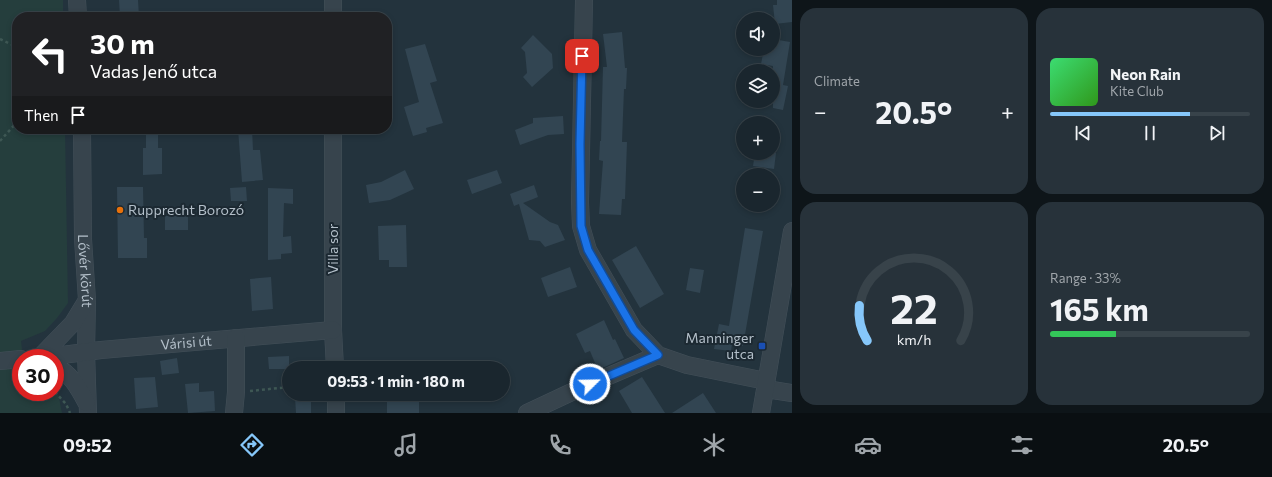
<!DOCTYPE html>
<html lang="en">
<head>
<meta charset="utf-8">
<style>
  :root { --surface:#1a262e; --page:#27323a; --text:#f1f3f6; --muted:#9fa5aa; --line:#38434a; --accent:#86c7fa }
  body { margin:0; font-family:Commissioner,sans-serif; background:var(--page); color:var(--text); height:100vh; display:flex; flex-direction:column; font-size:15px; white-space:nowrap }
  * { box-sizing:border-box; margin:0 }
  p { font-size:13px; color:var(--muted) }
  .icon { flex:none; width:22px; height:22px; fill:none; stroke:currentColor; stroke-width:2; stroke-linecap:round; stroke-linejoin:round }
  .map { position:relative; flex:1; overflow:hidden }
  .sheet { display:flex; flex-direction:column; gap:8px; padding:8px; background:#0e1519; width:480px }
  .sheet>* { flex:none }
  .guide { position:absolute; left:12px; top:12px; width:380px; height:122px; border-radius:16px; box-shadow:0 2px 6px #0003,0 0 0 1px var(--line); background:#202124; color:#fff; overflow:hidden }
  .fabs { position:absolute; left:736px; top:12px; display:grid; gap:8px }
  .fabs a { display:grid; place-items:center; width:44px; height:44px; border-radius:50%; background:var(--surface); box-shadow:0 2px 6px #0003,0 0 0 1px var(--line); font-size:20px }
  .speed { position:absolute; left:12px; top:349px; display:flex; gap:8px; font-size:20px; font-weight:700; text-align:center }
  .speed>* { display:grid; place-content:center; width:52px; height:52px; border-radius:50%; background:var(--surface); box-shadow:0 2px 6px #0003,0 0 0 1px var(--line); line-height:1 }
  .speed .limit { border:6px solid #d22; background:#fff; color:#111 }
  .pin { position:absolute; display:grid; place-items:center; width:34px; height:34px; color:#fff; margin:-17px; border-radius:8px; box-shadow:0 2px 6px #0006 }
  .me { position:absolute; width:44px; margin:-22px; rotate:67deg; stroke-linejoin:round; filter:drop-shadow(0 0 3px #0008) }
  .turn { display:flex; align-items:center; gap:14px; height:84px; padding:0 12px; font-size:18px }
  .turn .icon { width:52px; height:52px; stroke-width:2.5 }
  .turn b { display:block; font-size:28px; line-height:34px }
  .then { display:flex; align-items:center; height:38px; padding:0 12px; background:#0003; gap:8px; font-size:15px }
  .big { font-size:30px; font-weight:700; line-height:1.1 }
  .sheet .card { flex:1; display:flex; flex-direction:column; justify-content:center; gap:6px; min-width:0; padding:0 14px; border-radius:16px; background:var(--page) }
  .sheet .dial { align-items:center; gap:0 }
  .dial svg { height:104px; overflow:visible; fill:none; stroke:var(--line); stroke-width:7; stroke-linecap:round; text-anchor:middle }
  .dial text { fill:var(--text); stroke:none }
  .song { display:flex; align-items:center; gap:12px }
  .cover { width:48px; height:48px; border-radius:6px; background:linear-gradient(135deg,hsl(140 70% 55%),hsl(110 70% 35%)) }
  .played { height:4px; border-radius:2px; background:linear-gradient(90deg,var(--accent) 70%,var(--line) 70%) }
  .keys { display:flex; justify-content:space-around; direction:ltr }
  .heat { display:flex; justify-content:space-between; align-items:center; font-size:22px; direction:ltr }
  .charge { height:6px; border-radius:3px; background:linear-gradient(90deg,#34c759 33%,var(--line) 0) }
  .sheet .tiles { flex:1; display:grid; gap:8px; grid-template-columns:repeat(2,1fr) }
  .trip { position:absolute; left:282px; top:361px; width:228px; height:40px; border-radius:20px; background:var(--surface); box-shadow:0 2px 6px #0003,0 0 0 1px var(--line); font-weight:700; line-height:40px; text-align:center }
  .tab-bar { display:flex; height:64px; justify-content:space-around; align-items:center; background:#0a0f12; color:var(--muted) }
  .tab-bar .icon { width:28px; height:28px }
  .tab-bar .selected { color:var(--accent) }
  .tab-bar b { font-size:18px; color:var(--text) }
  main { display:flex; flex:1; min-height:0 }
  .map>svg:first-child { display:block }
  .green { fill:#253e3d }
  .building { fill:#324552 }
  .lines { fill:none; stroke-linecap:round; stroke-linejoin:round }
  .minor-casing { stroke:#435059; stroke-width:18 }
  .path { stroke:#3e5754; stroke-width:2.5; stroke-dasharray:3 3; stroke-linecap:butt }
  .minor { stroke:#37444d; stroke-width:17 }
  .route-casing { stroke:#114b97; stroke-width:10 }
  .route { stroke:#1a73e8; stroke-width:7 }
  .food-dot { fill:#e8710a; stroke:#1c2932; stroke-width:1.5 }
  .transit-dot { fill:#1a4fb4; stroke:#1c2932; stroke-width:1.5 }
  .labels { text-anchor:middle; stroke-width:4; stroke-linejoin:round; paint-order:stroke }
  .poi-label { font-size:14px; fill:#b3bfc9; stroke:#1c2932; text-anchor:start }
  .street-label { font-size:14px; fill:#b3bfc9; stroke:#1c2932 }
</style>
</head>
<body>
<main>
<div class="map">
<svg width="792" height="413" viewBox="0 0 792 413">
  <rect width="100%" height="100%" fill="#23333d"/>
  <path class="green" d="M0 0H63V17H17V129H65L68 303 57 318 45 331 21 341 23 358H21V392H55V382L56 383 62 413H0Z"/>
  <path class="building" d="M119 0H138L139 17H120Z
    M777 0H792V22L775 24 773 5H777Z
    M622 32 625 68H627L626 89H624L622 142H627L625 199H622L621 215 599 214 603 161 599 160 600 141H601L603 67H607L603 34Z
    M533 35 552 54 553 68 532 87 523 77 527 73 525 52 521 48Z
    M773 39 790 42 783 85 788 86 783 110 773 108V66L761 64 764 49H773Z
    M425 44 437 81 430 83 443 123 426 128 427 132 413 136 404 107 419 102 405 49Z
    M563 116 564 134 548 135 520 145 515 130 533 123V118Z
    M146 129H158V148H162V174L143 175V148H146Z
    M238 129H252L253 150H260L263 180 242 182Z
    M755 153H776L774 169 753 166Z
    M405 170 414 189 390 200 369 203 366 185 381 182Z
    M497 170 502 183 472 194 467 180Z
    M534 185 538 197 523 203 550 222 558 225 565 240 545 247 540 241 529 240 519 204 514 206 510 194Z
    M117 187H143L144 238H147V258H118Z
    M246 187 247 201H231L230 188Z
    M268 188 293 189V204L284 203 283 237 291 236 292 253 281 254V259L268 260Z
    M165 216H188V230H165Z
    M406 225 407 267H389V260H379L378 226Z
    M745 228 763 231 743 346 732 344 731 351 714 349 719 324 729 326Z
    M636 246 664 294 640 308 612 260Z
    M570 267 577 287 548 297 541 278Z
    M690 268 704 270 700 293 686 290Z
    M271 277 273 309 252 311 250 279Z
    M604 320 613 340 615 339 624 358 598 370 590 351 585 353 576 334Z
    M289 356V369H269L268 357Z
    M177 358 179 373 162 375 160 361Z
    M155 377 158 407 136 409 134 378Z
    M642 377 665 413H632L619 391Z
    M199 383V392L214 391 215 411 188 413 185 384Z
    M703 393 716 413H672Z
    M311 396V413H296L295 397Z
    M387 401H419V413H387Z"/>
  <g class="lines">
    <defs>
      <g id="minor">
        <path d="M77 0 78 17"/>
        <path d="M333 0V17"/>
        <path d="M584 0 580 202 581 226 588 250 634 330 658 355 687 365 766 381"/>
        <path id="s1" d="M82 129 83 239 87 300 86 352 88 413"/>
        <path d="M333 129V330L335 368"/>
        <path id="s2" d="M39 358 101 350 333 330"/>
        <path d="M39 358 73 323 87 300"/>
        <path d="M0 361 21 359"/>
        <path d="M55 366C70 373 78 387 86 402"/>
        <path d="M766 389 792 393"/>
        <path d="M336 394V413"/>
        <path d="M234 413 236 392V338"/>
        <path d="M527 413 576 390 658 355"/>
        <path d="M761 413 792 231"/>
      </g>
    </defs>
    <use href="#minor" class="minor-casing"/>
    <path class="path" d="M0 39 17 47
      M0 141 17 122
      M250 391 289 387
      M55 392 66 404 70 413"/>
    <use href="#minor" class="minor"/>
  </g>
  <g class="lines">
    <defs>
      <path id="route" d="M582 56 580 144 581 226 588 250 634 330 658 355 590 384"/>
    </defs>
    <use href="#route" class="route-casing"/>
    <use href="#route" class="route"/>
  </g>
  <circle class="food-dot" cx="120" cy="210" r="4"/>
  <rect class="transit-dot" x="758" y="342" width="8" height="8" rx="2"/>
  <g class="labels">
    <g class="poi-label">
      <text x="128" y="215">Rupprecht Borozó</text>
      <text x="754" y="343" text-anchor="end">Manninger<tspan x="754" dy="16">utca</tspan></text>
    </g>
    <g class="street-label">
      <text transform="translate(333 249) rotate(-90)" y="5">Villa sor</text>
      <text dy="5" stroke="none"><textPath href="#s1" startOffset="142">Lővér körút</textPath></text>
      <text dy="5" stroke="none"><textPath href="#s2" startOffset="148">Várisi út</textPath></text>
    </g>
  </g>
</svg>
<div class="fabs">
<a><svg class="icon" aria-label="sound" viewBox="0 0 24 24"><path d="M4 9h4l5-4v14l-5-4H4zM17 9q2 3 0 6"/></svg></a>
<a><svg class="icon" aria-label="layers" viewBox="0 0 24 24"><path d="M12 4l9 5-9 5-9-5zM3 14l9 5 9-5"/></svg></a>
<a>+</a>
<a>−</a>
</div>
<div class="speed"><div class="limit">30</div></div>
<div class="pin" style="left:582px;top:56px;background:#d93025"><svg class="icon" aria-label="arrive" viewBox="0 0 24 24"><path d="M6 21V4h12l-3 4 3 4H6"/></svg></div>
<svg class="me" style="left:590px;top:384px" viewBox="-20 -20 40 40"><circle r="17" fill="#1a73e8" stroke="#fff" stroke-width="3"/><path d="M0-11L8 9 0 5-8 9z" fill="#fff"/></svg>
<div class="trip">09:53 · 1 min · 180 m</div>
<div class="guide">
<div class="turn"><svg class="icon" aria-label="left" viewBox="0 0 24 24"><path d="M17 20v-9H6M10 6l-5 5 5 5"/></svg><div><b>30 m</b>Vadas Jenő utca</div></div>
<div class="then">Then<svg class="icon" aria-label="arrive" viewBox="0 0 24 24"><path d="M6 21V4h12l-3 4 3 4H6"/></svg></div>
</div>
</div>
<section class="sheet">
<div class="tiles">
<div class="card"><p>Climate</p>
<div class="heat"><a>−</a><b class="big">20.5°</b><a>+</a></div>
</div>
<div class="card">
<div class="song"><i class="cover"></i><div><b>Neon Rain</b><p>Kite Club</p></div></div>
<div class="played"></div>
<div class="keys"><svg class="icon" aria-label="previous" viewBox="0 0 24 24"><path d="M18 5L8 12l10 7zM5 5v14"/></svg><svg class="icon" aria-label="pause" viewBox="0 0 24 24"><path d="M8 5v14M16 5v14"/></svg><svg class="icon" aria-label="next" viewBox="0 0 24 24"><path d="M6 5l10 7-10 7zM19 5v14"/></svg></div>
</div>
<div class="card dial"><svg viewBox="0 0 100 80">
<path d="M14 69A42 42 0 1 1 86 69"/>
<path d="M14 69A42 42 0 0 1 8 42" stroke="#86c7fa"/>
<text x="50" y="56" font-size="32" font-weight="700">22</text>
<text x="50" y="72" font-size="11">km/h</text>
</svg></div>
<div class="card"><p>Range · 33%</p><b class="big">165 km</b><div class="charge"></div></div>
</div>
</section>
</main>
<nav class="tab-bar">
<b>09:52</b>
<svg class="icon selected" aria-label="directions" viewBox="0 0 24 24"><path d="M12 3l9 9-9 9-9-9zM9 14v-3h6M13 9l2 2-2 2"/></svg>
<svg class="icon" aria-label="music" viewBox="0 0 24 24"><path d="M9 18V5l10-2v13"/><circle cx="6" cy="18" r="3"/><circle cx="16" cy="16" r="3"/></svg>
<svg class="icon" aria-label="phone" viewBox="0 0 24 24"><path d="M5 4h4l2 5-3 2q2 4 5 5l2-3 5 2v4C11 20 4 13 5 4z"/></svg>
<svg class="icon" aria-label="climate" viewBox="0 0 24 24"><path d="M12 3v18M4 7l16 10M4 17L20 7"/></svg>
<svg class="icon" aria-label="car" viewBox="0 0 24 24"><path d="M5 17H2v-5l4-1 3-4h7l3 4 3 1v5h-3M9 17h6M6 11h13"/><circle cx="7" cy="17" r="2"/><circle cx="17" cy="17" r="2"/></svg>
<svg class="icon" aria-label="filters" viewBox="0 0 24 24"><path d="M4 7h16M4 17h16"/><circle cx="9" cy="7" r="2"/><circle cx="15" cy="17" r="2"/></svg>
<b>20.5°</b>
</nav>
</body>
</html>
